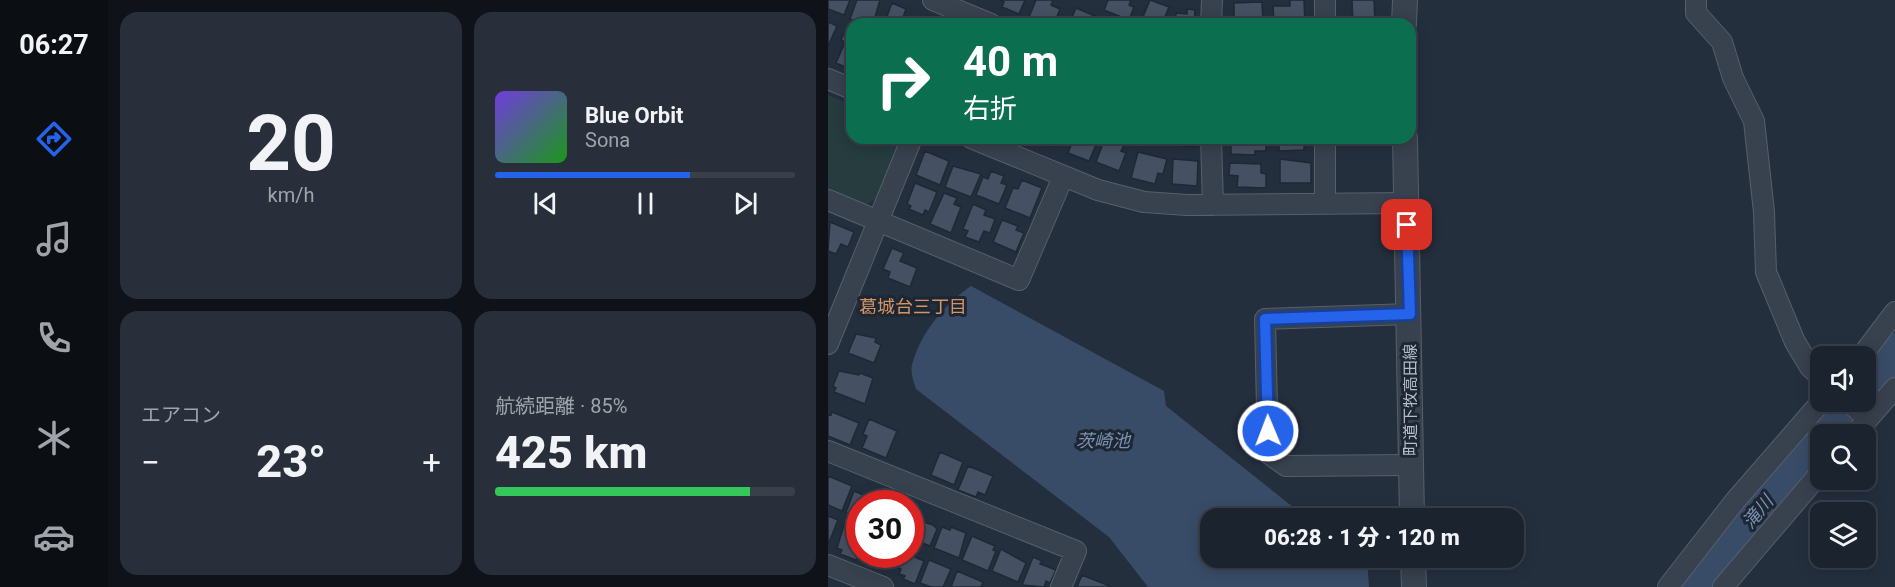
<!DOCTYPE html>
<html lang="ja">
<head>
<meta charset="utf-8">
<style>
  :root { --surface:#1b232e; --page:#282f3a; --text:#f1f3f6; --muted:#a0a4aa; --line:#39404a; --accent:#2563eb }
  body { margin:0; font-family:Roboto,"Noto Sans JP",sans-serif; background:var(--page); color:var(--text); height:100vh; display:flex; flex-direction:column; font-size:22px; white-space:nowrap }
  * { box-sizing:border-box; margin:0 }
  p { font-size:20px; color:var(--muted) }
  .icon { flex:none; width:33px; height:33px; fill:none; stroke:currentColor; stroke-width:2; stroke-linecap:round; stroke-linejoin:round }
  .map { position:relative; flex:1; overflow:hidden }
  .panel { display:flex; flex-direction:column; gap:12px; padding:12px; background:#0f1319; width:720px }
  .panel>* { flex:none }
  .hud { position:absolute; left:18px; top:18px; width:570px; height:126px; border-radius:18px; box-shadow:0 3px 15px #0003,0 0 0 2px var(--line); background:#0b6e4f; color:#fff; overflow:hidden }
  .tools { position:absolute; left:982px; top:346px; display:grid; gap:12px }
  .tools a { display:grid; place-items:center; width:66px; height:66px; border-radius:12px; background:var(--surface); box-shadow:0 3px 15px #0003,0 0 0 2px var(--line); font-size:30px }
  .speed { position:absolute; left:18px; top:490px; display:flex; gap:12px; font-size:30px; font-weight:700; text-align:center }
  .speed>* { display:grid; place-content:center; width:78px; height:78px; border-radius:50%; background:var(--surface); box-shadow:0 3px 15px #0003,0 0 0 2px var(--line); line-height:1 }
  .speed .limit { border:9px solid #d22; background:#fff; color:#111 }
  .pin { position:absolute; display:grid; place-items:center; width:51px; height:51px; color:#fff; margin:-26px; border-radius:12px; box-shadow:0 3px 9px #0006 }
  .me { position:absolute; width:66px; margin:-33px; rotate:359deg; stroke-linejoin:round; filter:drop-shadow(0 0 4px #0008) }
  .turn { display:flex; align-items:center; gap:21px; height:126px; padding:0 18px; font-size:27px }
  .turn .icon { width:78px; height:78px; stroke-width:2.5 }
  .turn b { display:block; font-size:42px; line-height:51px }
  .big { font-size:45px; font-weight:800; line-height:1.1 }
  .panel .tile { flex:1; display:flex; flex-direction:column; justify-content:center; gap:9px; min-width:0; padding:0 21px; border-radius:18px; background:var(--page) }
  .panel .dial { align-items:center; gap:0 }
  .dial b { font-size:78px; line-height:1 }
  .song { display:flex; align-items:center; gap:18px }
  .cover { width:72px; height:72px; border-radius:9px; background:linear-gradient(135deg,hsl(260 70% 55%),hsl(120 70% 35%)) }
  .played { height:6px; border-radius:3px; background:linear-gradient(90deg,var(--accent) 65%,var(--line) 65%) }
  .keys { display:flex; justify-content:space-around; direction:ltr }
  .heat { display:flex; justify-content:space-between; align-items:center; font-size:33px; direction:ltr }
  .charge { height:9px; border-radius:4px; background:linear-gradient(90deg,#34c759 85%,var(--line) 0) }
  .panel .tiles { flex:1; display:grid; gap:12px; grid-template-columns:repeat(2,1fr) }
  .trip { position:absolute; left:372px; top:508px; width:324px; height:60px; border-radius:18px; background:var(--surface); box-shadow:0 3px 15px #0003,0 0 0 2px var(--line); font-weight:800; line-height:60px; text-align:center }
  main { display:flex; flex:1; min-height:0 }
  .tab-bar { display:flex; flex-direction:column; width:108px; justify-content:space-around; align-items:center; background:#0b0e12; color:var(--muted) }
  .tab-bar .icon { width:42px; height:42px }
  .tab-bar .on { color:var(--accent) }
  .tab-bar b { font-size:27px; color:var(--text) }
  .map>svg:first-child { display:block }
  .green { fill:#263c3f }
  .water { fill:#394c67 }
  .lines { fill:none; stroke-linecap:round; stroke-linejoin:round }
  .river { stroke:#394c67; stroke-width:34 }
  .building { fill:#455162; stroke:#1f2835; stroke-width:1.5 }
  .minor-casing { stroke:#565f6c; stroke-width:22 }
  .tertiary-casing { stroke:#565f6c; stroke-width:26 }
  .minor { stroke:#38414e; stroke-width:20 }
  .tertiary { stroke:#38414e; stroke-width:24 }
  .route-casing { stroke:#184099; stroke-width:15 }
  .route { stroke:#2563eb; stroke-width:10 }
  .labels { text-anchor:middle; stroke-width:6; stroke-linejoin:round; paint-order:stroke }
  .street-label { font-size:16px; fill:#b4bcc9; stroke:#1d2633 }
  .neighbourhood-label { font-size:18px; fill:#d59563; stroke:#1d2633 }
  .water-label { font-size:18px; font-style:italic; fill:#7c92b1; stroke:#1d2633 }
</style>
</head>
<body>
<main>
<nav class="tab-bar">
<b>06:27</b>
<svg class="icon on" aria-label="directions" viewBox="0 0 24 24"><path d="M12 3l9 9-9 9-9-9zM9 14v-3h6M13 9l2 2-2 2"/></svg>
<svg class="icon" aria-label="music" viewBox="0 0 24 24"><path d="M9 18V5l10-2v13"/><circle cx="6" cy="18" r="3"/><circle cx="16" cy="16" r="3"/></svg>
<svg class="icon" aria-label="phone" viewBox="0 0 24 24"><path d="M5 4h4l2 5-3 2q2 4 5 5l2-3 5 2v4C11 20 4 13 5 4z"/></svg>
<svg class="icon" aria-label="climate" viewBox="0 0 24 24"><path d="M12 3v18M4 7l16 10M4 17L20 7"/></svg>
<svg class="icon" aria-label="car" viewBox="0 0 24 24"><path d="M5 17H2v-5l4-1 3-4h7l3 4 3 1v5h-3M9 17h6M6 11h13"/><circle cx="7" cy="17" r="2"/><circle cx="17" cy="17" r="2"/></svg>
</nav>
<section class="panel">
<div class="tiles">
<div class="tile dial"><b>20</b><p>km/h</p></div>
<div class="tile">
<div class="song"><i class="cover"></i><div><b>Blue Orbit</b><p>Sona</p></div></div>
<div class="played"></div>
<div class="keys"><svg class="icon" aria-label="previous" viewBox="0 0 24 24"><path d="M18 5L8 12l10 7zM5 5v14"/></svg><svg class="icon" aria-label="pause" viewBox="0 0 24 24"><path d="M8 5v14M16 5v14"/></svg><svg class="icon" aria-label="next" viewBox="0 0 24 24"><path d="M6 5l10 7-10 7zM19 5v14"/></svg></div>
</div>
<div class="tile"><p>エアコン</p>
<div class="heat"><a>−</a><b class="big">23°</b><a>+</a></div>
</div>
<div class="tile"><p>航続距離 · 85%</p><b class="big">425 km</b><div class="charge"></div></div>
</div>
</section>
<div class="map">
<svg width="1067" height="587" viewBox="0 0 1067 587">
  <rect width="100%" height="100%" fill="#242f3e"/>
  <path class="green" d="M0 95 24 105V138H76L48 199 35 206 0 191Z"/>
  <path class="water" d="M143 286 336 391 338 406 480 519H382V558H539L541 587H320L281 537 88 389C86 382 82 372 84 365 92 333 117 304 143 286Z"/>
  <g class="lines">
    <path class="river" d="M1038 386 1067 350
      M995 435 1024 402
      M867 587 910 532 993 437"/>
  </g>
  <path class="building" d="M0 0H22L16 15 0 9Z
    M29 0H52L45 24H35L22 19Z
    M172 0H197L191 14 174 7 176 2Z
    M208 0H225L223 5 232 9 226 24 199 22Z
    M280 0H303L301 5 306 7 301 20 276 10Z
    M322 0 341 7 334 24H312Z
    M462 0H476L477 24H446L445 6H462Z
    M524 0H546L547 23 525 24Z
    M434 2 435 23 406 24V3Z
    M64 3 78 9 74 20 80 22 79 24H56Z
    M248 8 267 16 264 24H241Z
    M359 9 367 10 366 24H347L348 13 359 14Z
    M99 16 112 22 111 24H85L87 20 95 24Z
    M0 22 9 26 0 46Z
    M18 29 24 31V70L8 63 17 42 13 40Z
    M212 138H235L234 142 228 139 225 146 211 140Z
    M246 138H271L261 161 240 153Z
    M277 138 296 145 293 151 298 153 291 171 268 162Z
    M317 138H341L339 143Z
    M351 138H370L369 147 350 145Z
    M403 138H438V151H427V155L403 154Z
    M451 138H476V150L451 151Z
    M97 151 121 161 112 185 88 175Z
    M310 152 339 159 335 174 330 173 327 184 303 178Z
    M345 159 370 161 369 186 344 184Z
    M452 159 483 163V183H452Z
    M402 163 433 164V173L438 174V188L409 187 410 176 401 175Z
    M125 166 153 174 143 197 117 187Z
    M163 171 176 176 173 183 179 185 171 204 148 195 155 177 160 179Z
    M194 180 214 188 202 218 177 208 185 188 190 189Z
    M87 183 109 192 101 212 97 210 95 215 81 209 83 206 79 204Z
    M116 193 129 198 126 204 133 207 123 233 102 224Z
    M145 204 158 210 156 215 167 219 162 233 156 231 151 242 137 237 140 231 135 229Z
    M174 220 190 226 188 230 196 233 188 252 165 242Z
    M2 222 26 232 20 247 13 244 8 254 0 251Z
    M64 248 76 253 72 261 89 268 82 287 60 278 62 272 55 269Z
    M28 334 48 338 47 342 53 345 46 363 20 353Z
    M11 371 31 375 32 373 45 378 37 404 6 392 8 388 5 386Z
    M4 412 31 423 22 445 0 436V414L3 415Z
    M41 419 69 431 58 458 34 448 39 436 35 434Z
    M112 452 135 462 126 485 103 475Z
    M140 466 165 476 157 495 150 492 148 497 130 490Z
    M0 476 24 486 14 511 0 505Z
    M26 491 52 502 51 504H32V517L18 512Z
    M0 516 10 520 0 545Z
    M84 518 105 525 109 529 102 546 82 538Z
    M16 525 25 529 27 525 32 527V553L28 560 12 554 14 550 9 548Z
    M114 527 122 530 123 527 138 533 131 558 106 548Z
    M144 536 167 546 165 550 168 551 160 571 134 560Z
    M173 549 198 563 190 582 164 571Z
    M34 555H63L60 564 48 559 46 565 32 560Z
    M69 555H82L96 561 87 584 75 579 77 576 71 574 73 569 65 565Z
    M205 557 214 561 212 564 228 570 222 583 218 581 216 587 194 585Z
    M101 560 123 569 115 587H103L92 583Z
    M129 571 155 582 153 587H123Z
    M254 575 284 587H249Z"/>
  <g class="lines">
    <defs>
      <path id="minor" d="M105 0 163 24
        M497 0V24
        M868 0V13L894 42 905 78 926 121 936 212 938 272 967 342 982 367 993 377
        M383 24 384 0
        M0 79 24 89
        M143 138 270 190 316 202 359 205 578 203
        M383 138 385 205
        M497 138V202
        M0 200 191 280 235 177
        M582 314 437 319 440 453 458 466 582 465
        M0 344 84 138
        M1033 357 1067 312
        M1021 402 1040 419
        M1026 435 1067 388
        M0 451 248 551 233 587
        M0 565 55 587
        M840 587 907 501 993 402
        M895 587 993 472"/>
      <path id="tertiary" d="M576 24 577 0
        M577 138 584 519
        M585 558 586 587"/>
    </defs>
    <use href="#minor" class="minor-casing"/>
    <use href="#tertiary" class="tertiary-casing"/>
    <use href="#minor" class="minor"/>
    <use href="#tertiary" class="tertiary"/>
  </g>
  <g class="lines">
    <defs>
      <path id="route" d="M440 431 437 319 582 314 579 225"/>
    </defs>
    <use href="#route" class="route-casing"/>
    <use href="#route" class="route"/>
  </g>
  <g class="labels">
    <g class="street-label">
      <text transform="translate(582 400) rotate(-90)" y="6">町道下牧高田線</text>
    </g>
    <g class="neighbourhood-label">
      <text x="85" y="313">葛城台三丁目</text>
    </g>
    <g class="water-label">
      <text x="275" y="447">茨崎池</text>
      <text transform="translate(930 512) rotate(-50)" y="6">滝川</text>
    </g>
  </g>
</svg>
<div class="tools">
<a><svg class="icon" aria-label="sound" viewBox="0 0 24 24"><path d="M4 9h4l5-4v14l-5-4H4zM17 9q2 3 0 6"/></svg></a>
<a><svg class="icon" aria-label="search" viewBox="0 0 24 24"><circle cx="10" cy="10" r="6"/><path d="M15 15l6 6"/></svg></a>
<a><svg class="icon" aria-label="layers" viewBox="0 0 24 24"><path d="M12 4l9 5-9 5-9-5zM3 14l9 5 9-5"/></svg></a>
</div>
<div class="speed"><div class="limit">30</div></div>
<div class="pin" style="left:579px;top:225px;background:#d93025"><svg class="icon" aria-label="arrive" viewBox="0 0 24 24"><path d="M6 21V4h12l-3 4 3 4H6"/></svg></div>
<svg class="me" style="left:440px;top:431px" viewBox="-20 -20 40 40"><circle r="17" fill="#2563eb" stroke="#fff" stroke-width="3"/><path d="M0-11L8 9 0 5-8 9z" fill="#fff"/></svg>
<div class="trip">06:28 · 1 分 · 120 m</div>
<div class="hud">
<div class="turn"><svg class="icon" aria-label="right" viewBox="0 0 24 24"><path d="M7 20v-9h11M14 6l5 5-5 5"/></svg><div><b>40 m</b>右折</div></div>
</div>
</div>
</main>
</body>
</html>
